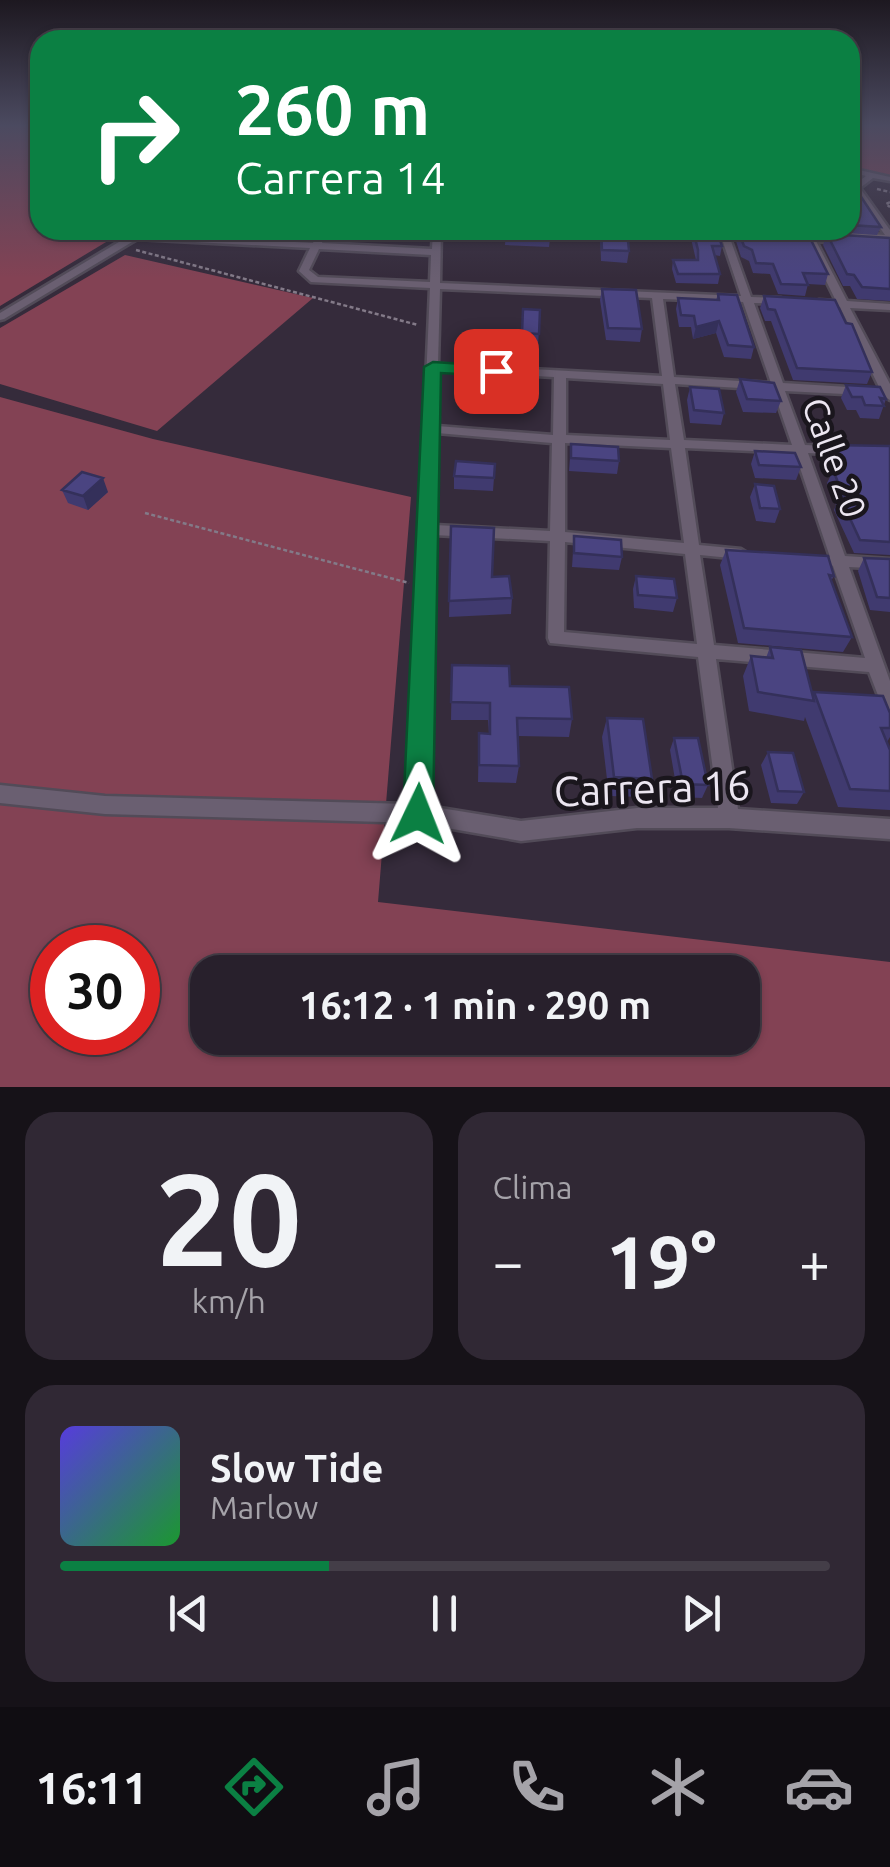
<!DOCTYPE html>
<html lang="es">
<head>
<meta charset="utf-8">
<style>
  :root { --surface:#28202c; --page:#302834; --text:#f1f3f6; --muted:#a5a3a9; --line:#443e48; --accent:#0b8043 }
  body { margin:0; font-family:Ubuntu,sans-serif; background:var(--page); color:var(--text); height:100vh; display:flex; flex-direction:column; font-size:38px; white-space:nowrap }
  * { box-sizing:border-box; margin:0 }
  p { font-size:32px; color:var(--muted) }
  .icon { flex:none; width:55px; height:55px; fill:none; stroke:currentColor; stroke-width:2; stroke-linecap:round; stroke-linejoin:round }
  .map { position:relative; height:1087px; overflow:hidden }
  .drawer { display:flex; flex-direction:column; gap:25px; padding:25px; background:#161218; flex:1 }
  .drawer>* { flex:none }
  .top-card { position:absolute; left:30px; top:30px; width:830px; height:210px; border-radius:30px; box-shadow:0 2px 8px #0004,0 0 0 2px var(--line); background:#0b8043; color:#fff; overflow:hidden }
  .speed { position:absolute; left:30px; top:925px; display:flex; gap:20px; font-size:50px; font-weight:700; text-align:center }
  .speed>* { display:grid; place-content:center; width:130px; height:130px; border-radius:50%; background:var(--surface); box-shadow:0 2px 8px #0004,0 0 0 2px var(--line); line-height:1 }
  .speed .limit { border:15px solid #d22; background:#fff; color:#111 }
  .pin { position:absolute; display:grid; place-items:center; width:85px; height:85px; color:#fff; margin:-42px; border-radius:20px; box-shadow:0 5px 15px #0006 }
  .me { position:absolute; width:110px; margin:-55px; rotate:2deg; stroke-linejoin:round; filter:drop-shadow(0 0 8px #0008) }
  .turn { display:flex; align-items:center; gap:35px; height:210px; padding:0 40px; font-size:45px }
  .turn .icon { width:130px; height:130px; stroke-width:2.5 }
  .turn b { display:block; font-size:70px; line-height:85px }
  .big { font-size:75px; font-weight:700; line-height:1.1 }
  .drawer .widget { flex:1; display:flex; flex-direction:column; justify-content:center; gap:15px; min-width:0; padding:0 35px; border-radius:30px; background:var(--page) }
  .drawer .dial { align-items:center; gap:0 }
  .dial b { font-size:130px; line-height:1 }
  .song { display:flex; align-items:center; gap:30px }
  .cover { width:120px; height:120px; border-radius:15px; background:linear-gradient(135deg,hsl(250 70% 55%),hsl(130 70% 35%)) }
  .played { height:10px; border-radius:5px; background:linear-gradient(90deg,var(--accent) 35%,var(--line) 35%) }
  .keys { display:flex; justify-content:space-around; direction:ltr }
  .heat { display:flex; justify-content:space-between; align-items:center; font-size:55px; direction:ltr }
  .drawer .tiles { flex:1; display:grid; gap:25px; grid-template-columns:1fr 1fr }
  .widget:last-child { grid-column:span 2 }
  .trip { position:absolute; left:190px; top:955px; width:570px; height:100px; border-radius:30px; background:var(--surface); box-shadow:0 2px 8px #0004,0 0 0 2px var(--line); font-weight:700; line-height:100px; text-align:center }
  .tab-bar { display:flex; height:160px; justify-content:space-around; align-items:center; background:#100d12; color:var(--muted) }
  .tab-bar .icon { width:70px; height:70px }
  .tab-bar .selected { color:var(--accent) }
  .tab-bar b { font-size:45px; color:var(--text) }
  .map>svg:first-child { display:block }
  .green { fill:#834254; fill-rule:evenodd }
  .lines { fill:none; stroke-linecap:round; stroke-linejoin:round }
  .minor-casing { stroke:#524b58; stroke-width:5 }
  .path { stroke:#837a88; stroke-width:2.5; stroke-dasharray:4 2.5; stroke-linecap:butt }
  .minor { fill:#6a5f71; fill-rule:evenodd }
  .wall { fill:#403a6f }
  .shaded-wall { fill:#34305a }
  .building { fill:#4a4481; stroke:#34305a; stroke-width:2.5 }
  .route { fill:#0b8043; stroke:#07532c; stroke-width:2.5 }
  .labels { text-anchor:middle; stroke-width:9; stroke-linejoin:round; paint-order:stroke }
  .street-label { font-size:35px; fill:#ece6f1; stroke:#1a161d }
  .near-street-label { font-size:42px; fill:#ece6f1; stroke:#1a161d }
</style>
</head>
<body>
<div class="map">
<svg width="890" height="1087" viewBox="0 0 890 1087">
  <rect width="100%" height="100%" fill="#352b3b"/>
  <path class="green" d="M0 126H40V230H126L0 306Z
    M850 126H890V178L850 169Z
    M125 255 313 298 157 431 0 384V328Z
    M0 397 153 439 411 497 378 902 890 962V1087H0ZM52 948H138V1032H52ZM208 972H742V1038H208Z"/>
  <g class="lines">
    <defs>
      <path id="minor" d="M850 168 890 177V181L873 178 860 188 890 230V241L843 238 850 241 845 244 816 241 847 301 890 304V310L850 308 890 384V400L884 396 785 391 805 445 846 447 853 451 846 455 808 453 845 556 890 559V569L849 567 890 681V714L884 711 869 672 716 659 738 809 890 819V839L729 828H637L521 841 418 823 105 814 0 803V785L105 796 408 804 430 288 311 282 299 271 310 248 137 239 4 319 0 320V313L139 230H145V234L313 243 319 230H327L322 243 432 249 433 230H441L440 283 741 296 719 230H727L751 297 781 298 786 301 781 304 754 303 783 383 880 389 840 307 819 306 814 303 819 300 836 301 806 240 769 237 764 234 769 231 804 234 808 232 813 235 836 237 832 235 837 232 885 235 851 187 866 176 850 172ZM319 249 431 255 430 282 318 277 309 270ZM440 289 652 298 662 376 438 364ZM663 299 743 302 771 383 674 377ZM438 371 554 377 553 435 437 426ZM566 378 663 384 670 440 566 435ZM675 384 773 390 792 445 684 440ZM437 433 552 443 550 531 435 525ZM565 443 671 448 684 543 565 532ZM685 448 795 453 830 557 826 561 833 566 865 658 714 645 700 555 741 559 749 554 741 549 699 545ZM434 535 550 541 548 638 550 643 698 657 718 808H637L521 821 428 806ZM565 542 685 554 697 644 564 632Z"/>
    </defs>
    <use href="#minor" class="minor-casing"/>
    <path class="path" d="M877 189 890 192
      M890 202 886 204 890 207
      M586 230 600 231
      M628 234 685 230
      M136 250 418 325
      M145 513 409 583"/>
    <use href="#minor" class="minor"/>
  </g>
  <path class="wall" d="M850 164 854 177 850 181 881 227 877 235 816 231 815 230H850Z
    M506 230H551L549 247 505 245Z
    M600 230H627L629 251 627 263 601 261Z
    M689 230H713L722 246 720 256 714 255 720 274 718 284 676 283 672 269 673 260H696Z
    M738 230 791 240 828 274 825 285 808 284 805 296 778 294 770 274 753 273 749 261 741 257 736 241Z
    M827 234 890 238V301L857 299 850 286H843L823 245Z
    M602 289 642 329 640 342 606 340 600 300Z
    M718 294 754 347 751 359 724 357 716 333 693 339 691 327H679L676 309 678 298 716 300Z
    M764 296 872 372 867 384 793 380 771 321H765L760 308Z
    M523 309 540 310 538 346 521 345Z
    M740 379 781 401 776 413 743 412 736 392Z
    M846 385 886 399 879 419 860 418 856 410H847L841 398Z
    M690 387 724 413 721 425 690 423 687 400Z
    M571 444 619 461 617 474 569 471Z
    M828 445 890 446V555L854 553 834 510 836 505 827 483 830 477 823 458Z
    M755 451 801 467 796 480 755 478 751 464Z
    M495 464 493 491 454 489V476Z
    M755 484 780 509 775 523 756 521 750 497Z
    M62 490 108 492 88 510 68 503Z
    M451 526 492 577 512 598 511 614 449 617Z
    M574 536 622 557 619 570 572 567Z
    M726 550 834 576 831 581 852 637 843 652 738 643 720 565Z
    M864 558 890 559V612L870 610 858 571Z
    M636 576 677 598 673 612 634 608 633 589Z
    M770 647 812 694 814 692 890 713V737L887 742 890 750V810L838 807 805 717 804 721 749 711 743 676 751 656 766 658Z
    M452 665 510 686 572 719 569 737 518 736 519 766 516 783 478 782 479 733 489 734 488 720H451Z
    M607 718 652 779 645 797 609 796 602 737Z
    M674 738 708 785 702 798 678 797 670 750Z
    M768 752 804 792 797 804 771 803 761 765Z"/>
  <path class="shaded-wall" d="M719 321 716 333 693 339 696 327Z
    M103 478 108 492 88 510 83 496Z"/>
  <path class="building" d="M850 164 856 169 850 176Z
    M850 180 881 227 850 225Z
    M506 230H551L550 238 505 236Z
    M601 230H627L629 251 602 250Z
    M693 230 717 231 722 246H712L720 274H678L673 260H698V250Z
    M738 230 787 232 791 240H811L828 274 803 273 808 285 781 284 773 264 756 263 752 250 744 246Z
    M827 234 890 238V289L862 287 854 275 847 274Z
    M602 289 636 290 642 329 608 328Z
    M718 294 737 295 754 347 728 345 719 321 696 327 694 316 681 315 678 298 719 300Z
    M764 296 835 300 846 323 852 324 872 372 797 368 775 310 768 309Z
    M523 309 540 310 539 334 522 333Z
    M740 379 774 383 781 401 747 399Z
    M846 385 880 387 886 399 880 398 884 406 865 405 862 397H852Z
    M690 387 719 389 724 413 694 410Z
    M571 444 618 447 619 461 571 458Z
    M828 445 890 446V542L860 540 840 497H844L833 470H838Z
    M755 451 795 453 801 467 759 465Z
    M456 461 495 464 494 478 454 476Z
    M82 472 103 478 83 496 62 490Z
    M755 484 774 486 780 509 760 508Z
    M451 526 494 528 492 577 509 576 512 598 449 601Z
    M574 536 621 540 622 557 574 553Z
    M726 550 828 556 834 576 829 575 852 637 744 628Z
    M864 558 890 559V598L877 597Z
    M636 576 674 579 677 598 638 595Z
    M770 647 801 650 814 701 758 692 751 656 773 658Z
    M452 665 509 666 510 686 569 687 572 719 517 718 519 766 479 765V733L490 734V703L451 702Z
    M814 692 883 696 890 713V728H881L890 750V791L850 789Z
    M607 718 643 719 652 779 614 777Z
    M674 738H698L708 785 683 784Z
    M768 752 793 753 804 792 778 791Z"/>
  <linearGradient id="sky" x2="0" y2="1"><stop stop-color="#1d1820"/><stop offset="0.45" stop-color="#4b4a60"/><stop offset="1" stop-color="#4b4a60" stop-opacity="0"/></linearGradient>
  <rect width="890" height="278" fill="url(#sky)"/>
  <path class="route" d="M433 362 496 366 505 371 496 376 441 373 433 814 429 824 418 829 407 824 403 814 424 367Z"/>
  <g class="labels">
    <g class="street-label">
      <text transform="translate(834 458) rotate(70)" y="12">Calle 20</text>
    </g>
    <g class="near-street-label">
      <text transform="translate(652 788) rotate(-2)" y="15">Carrera 16</text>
    </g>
  </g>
</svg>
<div class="speed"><div class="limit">30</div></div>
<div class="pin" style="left:496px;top:371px;background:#d93025"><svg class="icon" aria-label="arrive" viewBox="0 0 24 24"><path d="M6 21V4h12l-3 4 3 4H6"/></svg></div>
<svg class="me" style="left:418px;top:814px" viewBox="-20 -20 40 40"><path d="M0-17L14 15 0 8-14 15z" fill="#0b8043" stroke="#fff" stroke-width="4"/></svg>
<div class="trip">16:12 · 1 min · 290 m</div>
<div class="top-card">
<div class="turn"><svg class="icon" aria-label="right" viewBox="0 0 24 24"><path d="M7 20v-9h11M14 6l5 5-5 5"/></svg><div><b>260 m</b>Carrera 14</div></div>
</div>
</div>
<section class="drawer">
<div class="tiles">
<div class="widget dial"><b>20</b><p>km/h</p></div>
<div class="widget"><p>Clima</p>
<div class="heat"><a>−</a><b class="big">19°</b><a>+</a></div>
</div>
<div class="widget">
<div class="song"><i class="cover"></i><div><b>Slow Tide</b><p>Marlow</p></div></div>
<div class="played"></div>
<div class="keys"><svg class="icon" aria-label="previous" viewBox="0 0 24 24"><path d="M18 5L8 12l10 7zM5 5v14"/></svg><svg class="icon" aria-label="pause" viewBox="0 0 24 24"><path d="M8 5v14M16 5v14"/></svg><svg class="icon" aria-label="next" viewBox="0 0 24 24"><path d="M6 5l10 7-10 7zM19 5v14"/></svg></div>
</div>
</div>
</section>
<nav class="tab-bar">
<b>16:11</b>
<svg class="icon selected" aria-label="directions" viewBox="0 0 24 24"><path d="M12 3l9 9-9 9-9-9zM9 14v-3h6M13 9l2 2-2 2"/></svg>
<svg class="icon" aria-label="music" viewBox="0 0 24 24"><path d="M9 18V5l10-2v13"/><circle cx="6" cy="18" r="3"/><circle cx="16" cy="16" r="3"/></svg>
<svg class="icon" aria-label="phone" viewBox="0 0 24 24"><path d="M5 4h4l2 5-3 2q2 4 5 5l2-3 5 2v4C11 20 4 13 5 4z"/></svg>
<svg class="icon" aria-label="climate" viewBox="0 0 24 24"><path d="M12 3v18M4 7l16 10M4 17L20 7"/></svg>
<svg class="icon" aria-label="car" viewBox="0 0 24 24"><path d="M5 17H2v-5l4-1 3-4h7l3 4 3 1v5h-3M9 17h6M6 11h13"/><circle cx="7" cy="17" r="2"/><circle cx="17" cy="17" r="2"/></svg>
</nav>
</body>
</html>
